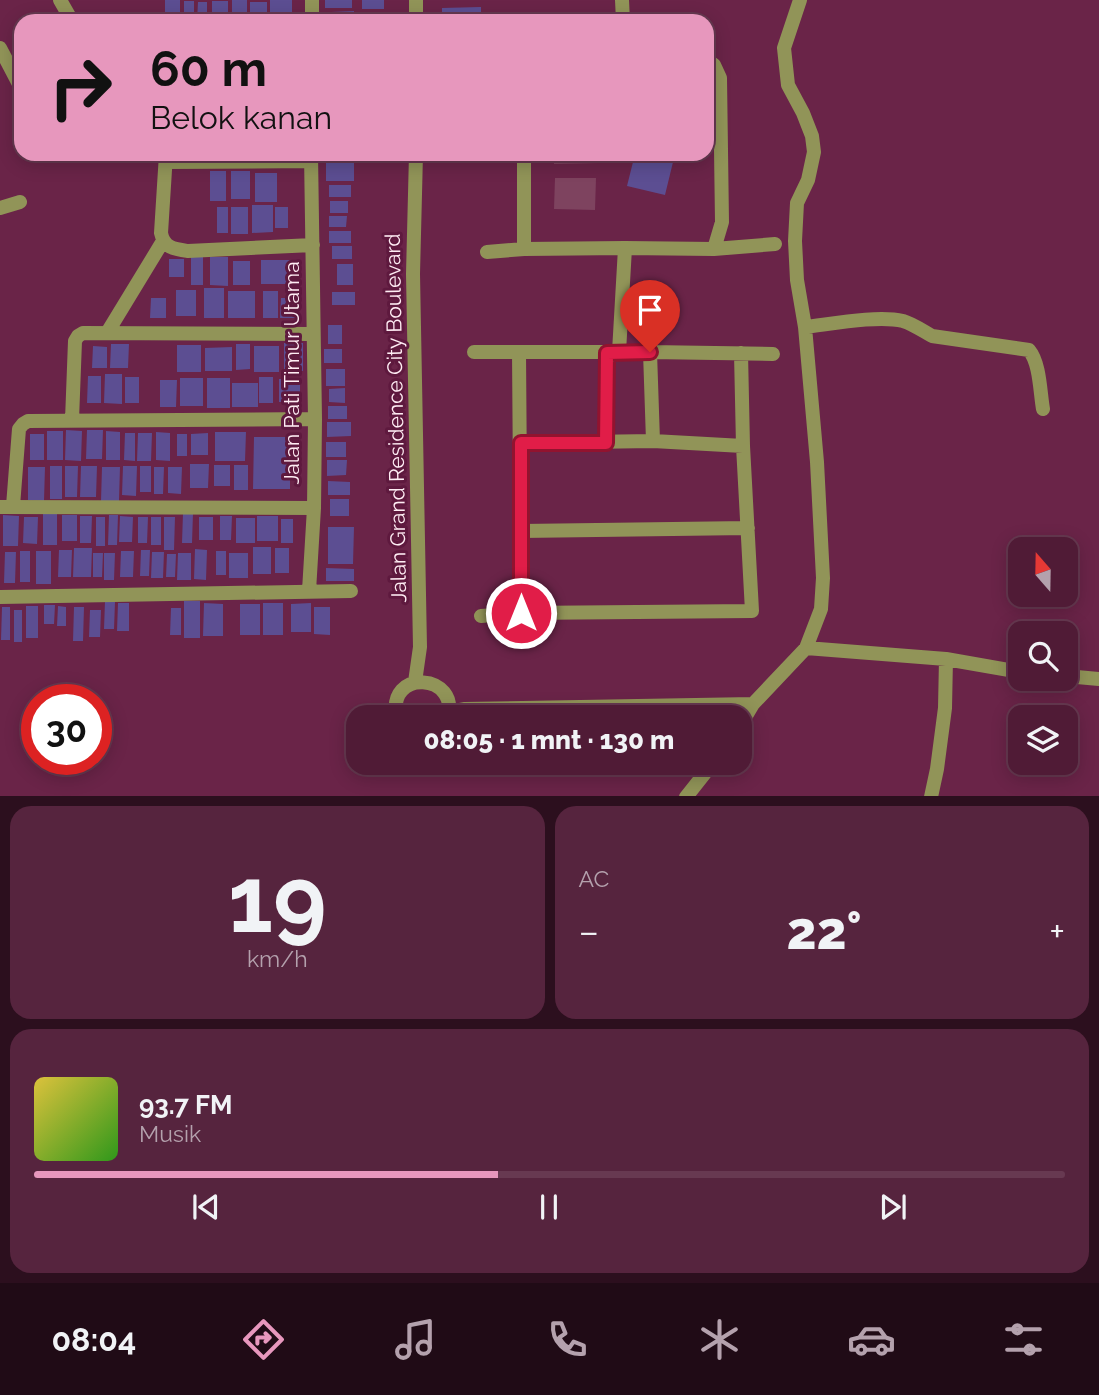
<!DOCTYPE html>
<html lang="id">
<head>
<meta charset="utf-8">
<style>
  :root { --surface:#501b36; --page:#56243e; --text:#f1f3f6; --muted:#b4a1ad; --line:#673951; --accent:#e797bd }
  body { margin:0; font-family:Raleway,sans-serif; background:var(--page); color:var(--text); height:100vh; display:flex; flex-direction:column; font-size:26px; white-space:nowrap }
  * { box-sizing:border-box; margin:0 }
  p { font-size:23px; color:var(--muted) }
  .icon { flex:none; width:38px; height:38px; fill:none; stroke:currentColor; stroke-width:2; stroke-linecap:round; stroke-linejoin:round }
  .map { position:relative; height:796px; overflow:hidden }
  .drawer { display:flex; flex-direction:column; gap:10px; padding:10px; background:#2c0f1e; flex:1 }
  .drawer>* { flex:none }
  .hud { position:absolute; left:14px; top:14px; width:700px; height:147px; border-radius:21px; box-shadow:0 4px 18px #0003,0 0 0 2px var(--line); background:#e797bd; color:#111; overflow:hidden }
  .needle { width:46px; rotate:340deg }
  .buttons { position:absolute; left:1008px; top:537px; display:grid; gap:14px }
  .buttons a { display:grid; place-items:center; width:70px; height:70px; border-radius:14px; background:var(--surface); box-shadow:0 4px 18px #0003,0 0 0 2px var(--line); font-size:35px }
  .speed { position:absolute; left:21px; top:684px; display:flex; gap:14px; font-size:35px; font-weight:700; text-align:center }
  .speed>* { display:grid; place-content:center; width:91px; height:91px; border-radius:50%; background:var(--surface); box-shadow:0 4px 18px #0003,0 0 0 2px var(--line); line-height:1 }
  .speed .limit { border:10px solid #d22; background:#fff; color:#111 }
  .pin { position:absolute; display:grid; place-items:center; width:60px; height:60px; color:#fff; margin:-72px -30px; border-radius:50% 50% 50% 0; rotate:-45deg; box-shadow:0 0 7px #0007 }
  .pin .icon { rotate:45deg }
  .me { position:absolute; width:77px; margin:-38px; rotate:0deg; stroke-linejoin:round; filter:drop-shadow(0 0 5px #0008) }
  .turn { display:flex; align-items:center; gap:24px; height:147px; padding:0 21px; font-size:32px }
  .turn .icon { width:91px; height:91px; stroke-width:2.5 }
  .turn b { display:block; font-size:49px; line-height:60px }
  .big { font-size:52px; font-weight:800; line-height:1.1 }
  .drawer .widget { flex:1; display:flex; flex-direction:column; justify-content:center; gap:10px; min-width:0; padding:0 24px; border-radius:21px; background:var(--page) }
  .drawer .dial { align-items:center; gap:0 }
  .dial b { font-size:91px; line-height:1 }
  .song { display:flex; align-items:center; gap:21px }
  .cover { width:84px; height:84px; border-radius:10px; background:linear-gradient(135deg,hsl(50 70% 55%),hsl(110 70% 35%)) }
  .played { height:7px; border-radius:4px; background:linear-gradient(90deg,var(--accent) 45%,var(--line) 45%) }
  .keys { display:flex; justify-content:space-around; direction:ltr }
  .heat { display:flex; justify-content:space-between; align-items:center; font-size:38px; direction:ltr }
  .drawer .tiles { flex:1; display:grid; gap:10px; grid-template-columns:1fr 1fr }
  .widget:last-child { grid-column:span 2 }
  .trip { position:absolute; left:346px; top:705px; width:406px; height:70px; border-radius:21px; background:var(--surface); box-shadow:0 4px 18px #0003,0 0 0 2px var(--line); font-weight:800; line-height:70px; text-align:center }
  .dock { display:flex; height:112px; justify-content:space-around; align-items:center; background:#200b16; color:var(--muted) }
  .dock .icon { width:49px; height:49px }
  .dock .active { color:var(--accent) }
  .dock b { font-size:32px; color:var(--text) }
  .map>svg:first-child { display:block }
  .green { fill:#7e435f }
  .building { fill:#5c4e92 }
  .lines { fill:none; stroke-linecap:round; stroke-linejoin:round }
  .street { stroke:#919458; stroke-width:14 }
  .route-casing { stroke:#92132f; stroke-width:18 }
  .route { stroke:#e11d48; stroke-width:12 }
  .labels { text-anchor:middle; stroke-width:6; stroke-linejoin:round; paint-order:stroke }
  .street-label { font-size:21px; fill:#ffedf4; stroke:#5e193e }
</style>
</head>
<body>
<div class="map">
<svg width="1099" height="797" viewBox="0 0 1099 797">
  <rect width="100%" height="100%" fill="#6a2448"/>
  <path class="green" d="M554 154H598L599 163 554 164Z
    M555 178H596L595 210 554 209Z"/>
  <path class="building" d="M165 0H180V21H165Z
    M232 0H247V20L232 21Z
    M270 0H292V21H270Z
    M325 0H352V8H325Z
    M362 0H384V9H362Z
    M184 1H194V21H184Z
    M212 1H228V21H212Z
    M198 2H207V21H197Z
    M250 2H267V21H250Z
    M481 7V21H442V8Z
    M354 11V21H331V12Z
    M365 13H392V21H365Z
    M635 154H658L674 158 665 195 627 186Z
    M326 158H354V181H326Z
    M210 171H226V201H210Z
    M231 171H250V199H231Z
    M255 173H277V202H255Z
    M329 185H351V197H329Z
    M330 201H348V213H330Z
    M252 205H273V232L252 233Z
    M217 207H228V233H217Z
    M231 207H248V234H231Z
    M275 207H288V228H275Z
    M329 216H347L346 227H329Z
    M329 231H351V243H329Z
    M332 246H352V259H332Z
    M191 255H203V285H191Z
    M210 257H228V286L210 285Z
    M169 259H184V277H169Z
    M261 260H294V284H261Z
    M233 261H250V285H233Z
    M337 264H353V285H337Z
    M204 288H224V318H204Z
    M176 290H196V316H176Z
    M228 291H255V318H228Z
    M263 291H278V318H263Z
    M332 292H355V305H332Z
    M151 298H166V318H150Z
    M281 298H294L295 318H280Z
    M328 325H342V344H328Z
    M284 343H303V371L284 370Z
    M111 344H129L128 368H110Z
    M236 344H250V369L236 370Z
    M177 345H201V372H177Z
    M93 346 107 347V368H92Z
    M254 346H279V372H254Z
    M232 347V371H205V348Z
    M324 349H342V363H324Z
    M326 369H345V386H326Z
    M105 374H122V404L104 403Z
    M88 376H101V403H87Z
    M125 377H139V403H125Z
    M259 377H273V403H259Z
    M180 378H203V406H180Z
    M207 378H230V408H207Z
    M279 379H300V402H279Z
    M160 380H177L176 407H160Z
    M232 383H258V407H232Z
    M345 388V403L329 402V389Z
    M328 406H347V419H328Z
    M327 422H351V436L327 437Z
    M66 430 82 431 81 461 65 460Z
    M87 430H103L102 459H86Z
    M47 431H63V460H47Z
    M106 431 120 432V460H106Z
    M156 432 170 433V461L156 460Z
    M215 432H246L245 461H215Z
    M125 433H135V461L124 460Z
    M138 433H152L151 461H137Z
    M208 433V455H191V434Z
    M30 434H44V460H30Z
    M177 434H187V456H177Z
    M254 437H290V489H253Z
    M326 442H346V457H326Z
    M327 460H347L346 475 327 476Z
    M190 464H209L208 488H190Z
    M214 465H230V486H214Z
    M234 465H248V490H234Z
    M50 466H62V499H50Z
    M65 466H78L77 497H65Z
    M81 466H97L96 497H80Z
    M123 466H137L136 496 122 495Z
    M140 466H151V492H140Z
    M28 467H45L44 501 28 500Z
    M102 467H120L119 501H101Z
    M154 467H164L163 494H154Z
    M168 467H182L181 494 168 493Z
    M328 481 350 482V495H328Z
    M330 499H349V516H330Z
    M43 513H57V545H43Z
    M183 513H193L192 543H182Z
    M3 515 19 516 18 546H3Z
    M62 515H77V541H62Z
    M109 515H118L117 545H108Z
    M80 516H92L91 543H80Z
    M120 516 133 517 132 542H119Z
    M220 516H232L231 540H220Z
    M257 516H278V541H257Z
    M24 517H38L37 544 23 543Z
    M96 517H105V546H96Z
    M138 517H148L147 543H138Z
    M151 517H161V545H151Z
    M164 517H175L174 550H164Z
    M199 517H213V540H199Z
    M236 518H255V543H236Z
    M281 519H293V543H281Z
    M328 527H354L353 564H328Z
    M253 547H271V574H253Z
    M74 548H92L91 577H73Z
    M275 548H289V573H275Z
    M195 549 207 550 206 580 194 579Z
    M59 550H72L71 577H58Z
    M141 550H150L149 576H140Z
    M20 551H30V582H20Z
    M36 551H51V584H36Z
    M121 551H134L133 577H120Z
    M216 551H226V575H216Z
    M5 552H16L15 583H4Z
    M152 552H164L163 578H151Z
    M93 553H103L102 577H93Z
    M104 553H115L114 580H104Z
    M178 553H191V580H177Z
    M229 553H248V578H229Z
    M167 554H176L175 577H166Z
    M326 568 354 569V581H326Z
    M105 601 115 602 114 629H104Z
    M184 601H200V638H184Z
    M118 603H129V631H117Z
    M204 603 223 604V636H203Z
    M263 603H283V635H263Z
    M311 603V632H291V604Z
    M240 604H260V635H240Z
    M44 605H55L54 624H44Z
    M26 606H38V638H26Z
    M58 606 66 607V626H57Z
    M2 607H10V640H1Z
    M74 607H84L83 641H73Z
    M314 607H330V635L314 634Z
    M171 608H181V635H170Z
    M14 610H22V642H14Z
    M90 610H101L100 637H89Z"/>
  <g class="lines">
    <path class="street" d="M60 0 72 21
      M312 0V21
      M622 0 623 21
      M416 21V0
      M0 48 21 88
      M166 154 161 233C164 248 174 249 188 251L313 245
      M483 154 524 155
      M166 162 310 161
      M0 208 20 202
      M625 248 714 249 722 222 720 78 714 65 707 60
      M524 249V154
      M714 249 775 244
      M487 252 524 249 625 248 619 352
      M805 327C831 324 878 315 903 321 913 324 923 331 932 336L1029 350C1040 363 1040 392 1043 409
      M107 333 163 241
      M474 352H650L773 354
      M519 352 521 613
      M650 352 653 441
      M72 420 75 341 78 336 83 333 312 334
      M521 443 653 441 743 446
      M606 443 607 353
      M13 506 19 429 23 424 28 421 315 419
      M0 507 314 508
      M521 531 748 528
      M309 591 314 508 315 419 311 154
      M0 597 351 591
      M481 616 521 613 752 611 743 446 741 353
      M806 648 946 659 1020 672
      M1066 676 1099 679
      M415 682 420 647 413 274 416 154
      M449 712 464 709 753 704
      M397 718C385 667 462 674 447 718
      M740 726 753 704 806 648 821 609 823 578 817 462 805 327 797 280 795 241 797 203 808 180 814 152 812 136 803 113 788 85 784 48 800 0
      M686 797 713 763
      M931 797 937 769 945 708 946 659"/>
  </g>
  <g class="lines">
    <defs>
      <path id="route" d="M521 613V443H606L607 353 650 352"/>
    </defs>
    <use href="#route" class="route-casing"/>
    <use href="#route" class="route"/>
  </g>
  <g class="labels">
    <g class="street-label">
      <text transform="translate(292 373) rotate(-90)" y="7">Jalan Pati Timur Utama</text>
      <text transform="translate(396 418) rotate(-91)" y="7">Jalan Grand Residence City Boulevard</text>
    </g>
  </g>
</svg>
<div class="buttons">
<a><svg class="needle" viewBox="-14 -14 28 28"><path d="M0-13l5 13h-10z" fill="#e53935"/><path d="M0 13l5-13h-10z" fill="#b4a1ad"/></svg></a>
<a><svg class="icon" aria-label="search" viewBox="0 0 24 24"><circle cx="10" cy="10" r="6"/><path d="M15 15l6 6"/></svg></a>
<a><svg class="icon" aria-label="layers" viewBox="0 0 24 24"><path d="M12 4l9 5-9 5-9-5zM3 14l9 5 9-5"/></svg></a>
</div>
<div class="speed"><div class="limit">30</div></div>
<div class="pin" style="left:650px;top:352px;background:#d93025"><svg class="icon" aria-label="arrive" viewBox="0 0 24 24"><path d="M6 21V4h12l-3 4 3 4H6"/></svg></div>
<svg class="me" style="left:521px;top:613px" viewBox="-20 -20 40 40"><circle r="17" fill="#e11d48" stroke="#fff" stroke-width="3"/><path d="M0-11L8 9 0 5-8 9z" fill="#fff"/></svg>
<div class="trip">08:05 · 1 mnt · 130 m</div>
<div class="hud">
<div class="turn"><svg class="icon" aria-label="right" viewBox="0 0 24 24"><path d="M7 20v-9h11M14 6l5 5-5 5"/></svg><div><b>60 m</b>Belok kanan</div></div>
</div>
</div>
<section class="drawer">
<div class="tiles">
<div class="widget dial"><b>19</b><p>km/h</p></div>
<div class="widget"><p>AC</p>
<div class="heat"><a>−</a><b class="big">22°</b><a>+</a></div>
</div>
<div class="widget">
<div class="song"><i class="cover"></i><div><b>93.7 FM</b><p>Musik</p></div></div>
<div class="played"></div>
<div class="keys"><svg class="icon" aria-label="previous" viewBox="0 0 24 24"><path d="M18 5L8 12l10 7zM5 5v14"/></svg><svg class="icon" aria-label="pause" viewBox="0 0 24 24"><path d="M8 5v14M16 5v14"/></svg><svg class="icon" aria-label="next" viewBox="0 0 24 24"><path d="M6 5l10 7-10 7zM19 5v14"/></svg></div>
</div>
</div>
</section>
<nav class="dock">
<b>08:04</b>
<svg class="icon active" aria-label="directions" viewBox="0 0 24 24"><path d="M12 3l9 9-9 9-9-9zM9 14v-3h6M13 9l2 2-2 2"/></svg>
<svg class="icon" aria-label="music" viewBox="0 0 24 24"><path d="M9 18V5l10-2v13"/><circle cx="6" cy="18" r="3"/><circle cx="16" cy="16" r="3"/></svg>
<svg class="icon" aria-label="phone" viewBox="0 0 24 24"><path d="M5 4h4l2 5-3 2q2 4 5 5l2-3 5 2v4C11 20 4 13 5 4z"/></svg>
<svg class="icon" aria-label="climate" viewBox="0 0 24 24"><path d="M12 3v18M4 7l16 10M4 17L20 7"/></svg>
<svg class="icon" aria-label="car" viewBox="0 0 24 24"><path d="M5 17H2v-5l4-1 3-4h7l3 4 3 1v5h-3M9 17h6M6 11h13"/><circle cx="7" cy="17" r="2"/><circle cx="17" cy="17" r="2"/></svg>
<svg class="icon" aria-label="filters" viewBox="0 0 24 24"><path d="M4 7h16M4 17h16"/><circle cx="9" cy="7" r="2"/><circle cx="15" cy="17" r="2"/></svg>
</nav>
</body>
</html>
